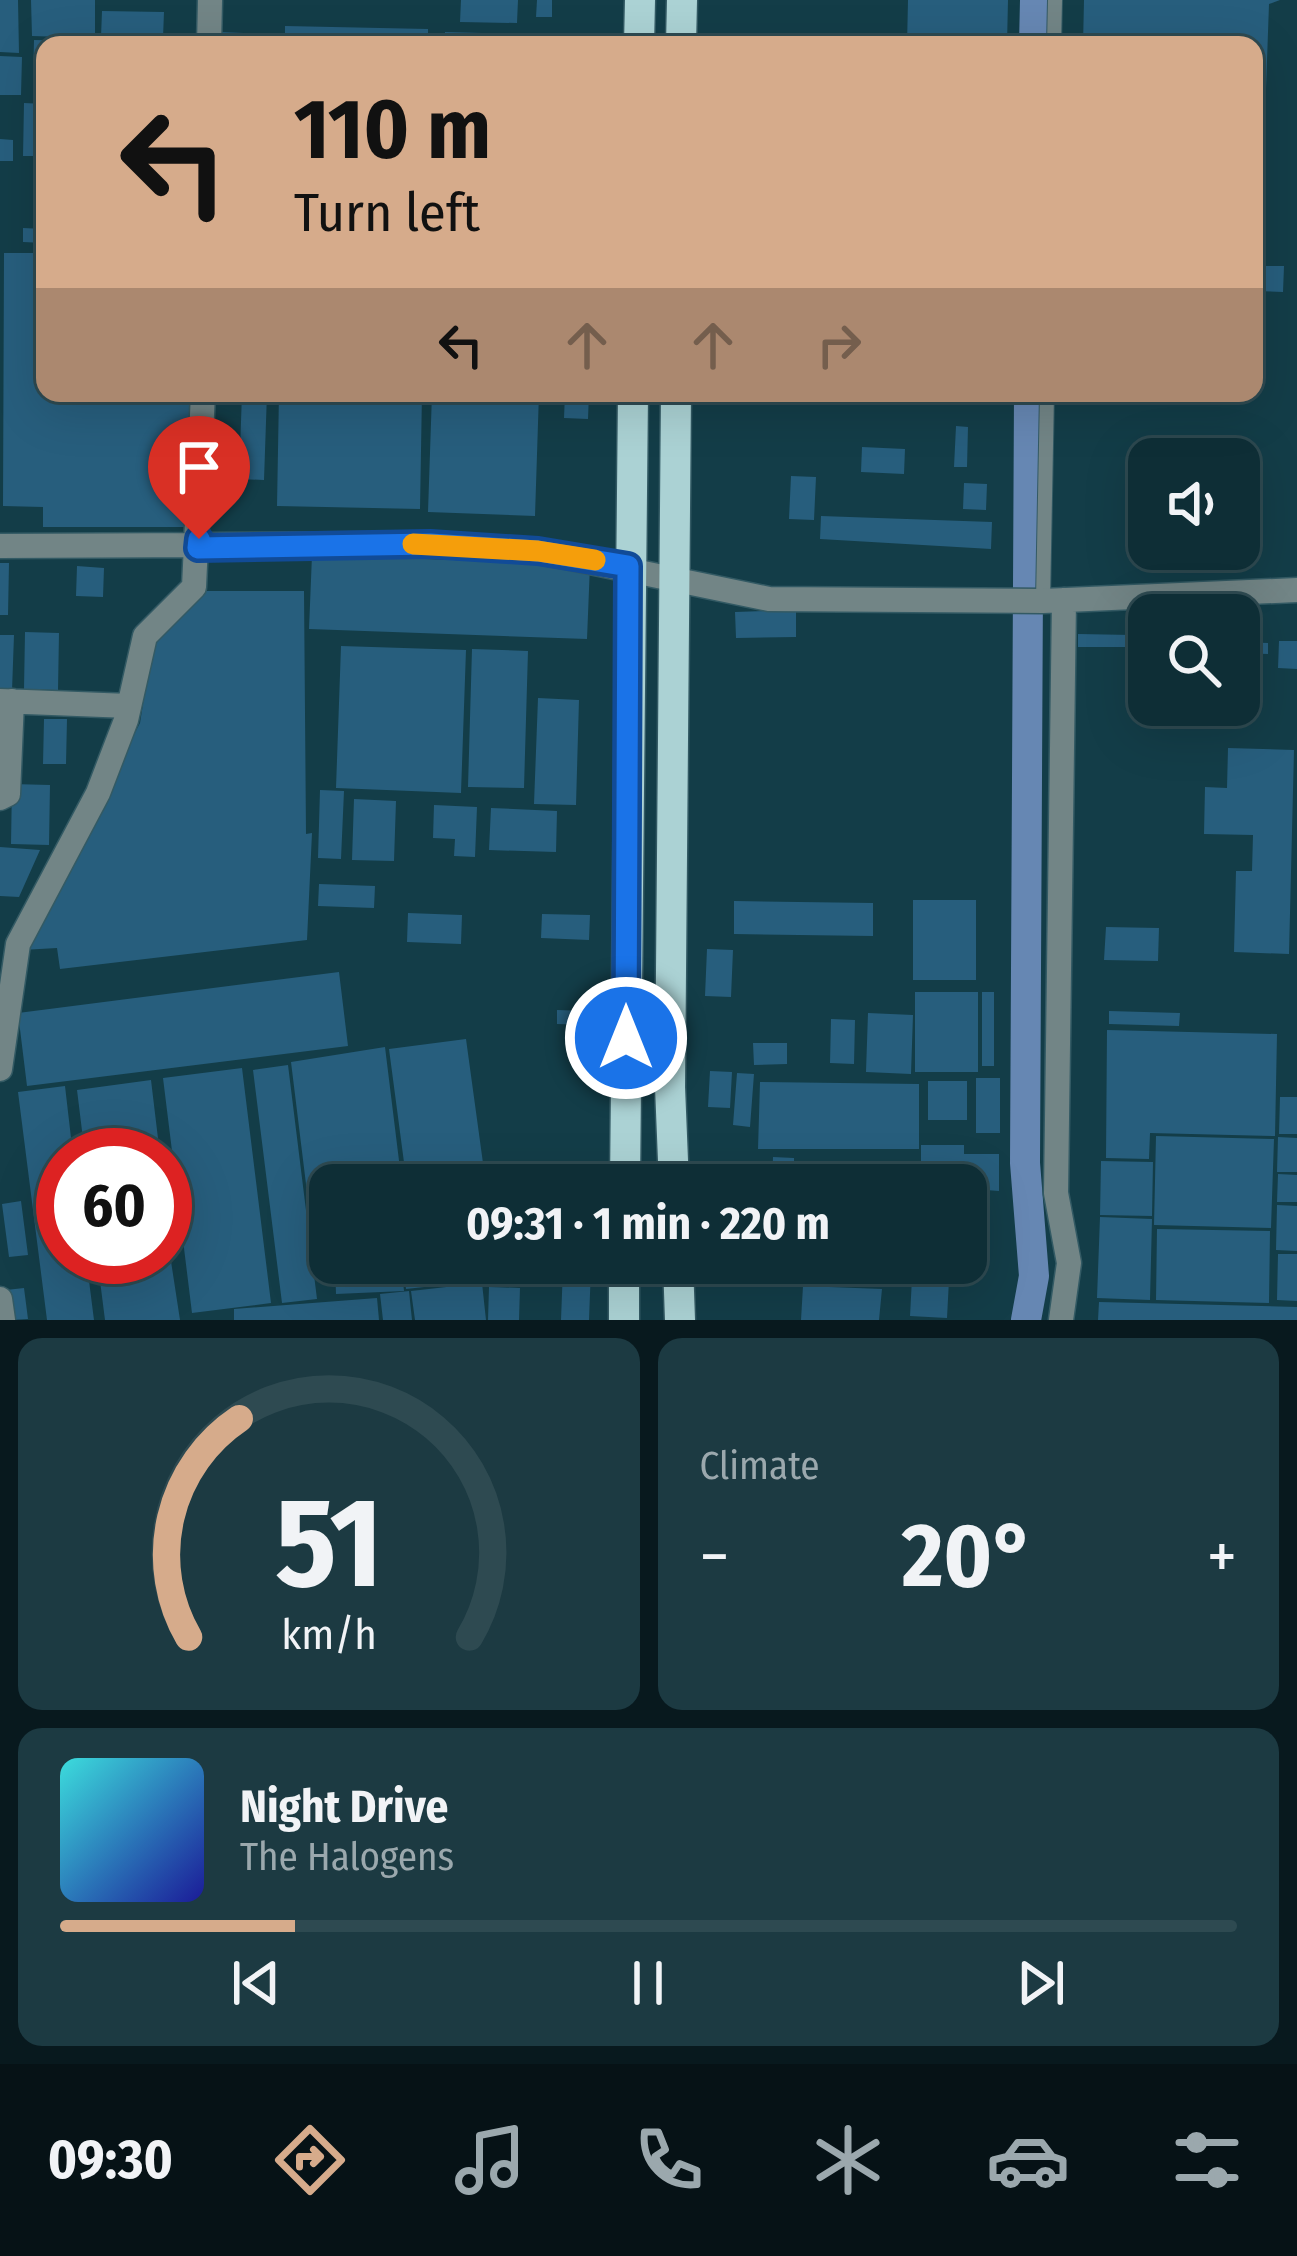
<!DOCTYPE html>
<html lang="en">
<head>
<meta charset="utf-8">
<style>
  :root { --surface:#0e2e36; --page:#1c3a42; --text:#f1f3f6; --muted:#9ba8ad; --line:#2e4a51; --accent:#d6ab8b }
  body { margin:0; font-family:"Fira Sans Condensed",sans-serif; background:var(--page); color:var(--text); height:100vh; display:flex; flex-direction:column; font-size:45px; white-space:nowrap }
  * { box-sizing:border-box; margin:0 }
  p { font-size:39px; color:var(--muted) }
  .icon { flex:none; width:66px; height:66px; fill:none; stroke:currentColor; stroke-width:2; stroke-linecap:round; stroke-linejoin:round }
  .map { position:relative; height:1320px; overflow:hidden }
  .sheet { display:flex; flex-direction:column; gap:18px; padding:18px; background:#08191e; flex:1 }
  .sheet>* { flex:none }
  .banner { position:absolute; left:36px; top:36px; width:1227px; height:366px; border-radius:24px; box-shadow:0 12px 48px #0002,0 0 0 3px var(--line); background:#d6ab8b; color:#111; overflow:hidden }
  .controls { position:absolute; left:1128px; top:438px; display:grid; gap:24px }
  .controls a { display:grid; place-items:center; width:132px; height:132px; border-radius:24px; background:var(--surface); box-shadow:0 12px 48px #0002,0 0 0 3px var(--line); font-size:60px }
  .speed { position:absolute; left:36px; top:1128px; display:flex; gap:24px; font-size:60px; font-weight:700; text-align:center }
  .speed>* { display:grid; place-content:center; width:156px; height:156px; border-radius:50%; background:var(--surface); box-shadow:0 12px 48px #0002,0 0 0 3px var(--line); line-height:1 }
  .speed .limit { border:18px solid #d22; background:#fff; color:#111 }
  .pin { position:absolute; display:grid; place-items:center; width:102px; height:102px; color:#fff; margin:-123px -51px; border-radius:50% 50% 50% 0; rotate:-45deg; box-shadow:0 0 12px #0007 }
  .pin .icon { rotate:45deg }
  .me { position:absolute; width:132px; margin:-66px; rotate:0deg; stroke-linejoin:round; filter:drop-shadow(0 0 9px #0008) }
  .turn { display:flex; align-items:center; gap:42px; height:252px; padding:0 60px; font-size:54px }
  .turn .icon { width:156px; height:156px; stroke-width:2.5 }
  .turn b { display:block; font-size:84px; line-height:102px }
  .lanes { display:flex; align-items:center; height:114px; padding:0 60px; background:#0003; justify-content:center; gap:60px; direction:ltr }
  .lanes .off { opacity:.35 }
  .big { font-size:90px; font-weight:700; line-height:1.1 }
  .sheet .widget { flex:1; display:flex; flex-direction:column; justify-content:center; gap:18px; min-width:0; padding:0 42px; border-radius:24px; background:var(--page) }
  .sheet .dial { align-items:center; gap:0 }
  .dial svg { height:312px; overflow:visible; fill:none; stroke:var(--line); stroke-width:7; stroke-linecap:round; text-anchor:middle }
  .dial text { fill:var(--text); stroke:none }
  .song { display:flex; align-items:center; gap:36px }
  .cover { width:144px; height:144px; border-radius:18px; background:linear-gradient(135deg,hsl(180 70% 55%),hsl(240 70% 35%)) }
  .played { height:12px; border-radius:6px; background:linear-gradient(90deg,var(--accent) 20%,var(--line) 20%) }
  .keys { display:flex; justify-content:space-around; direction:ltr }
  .heat { display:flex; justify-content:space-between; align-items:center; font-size:66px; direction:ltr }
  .sheet .tiles { flex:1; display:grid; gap:18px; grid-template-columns:1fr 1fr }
  .widget:last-child { grid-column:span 2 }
  .trip { position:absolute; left:309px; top:1164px; width:678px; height:120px; border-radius:24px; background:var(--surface); box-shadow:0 12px 48px #0002,0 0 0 3px var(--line); font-weight:700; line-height:120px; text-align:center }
  .tab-bar { display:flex; height:192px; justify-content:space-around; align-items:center; background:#061216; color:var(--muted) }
  .tab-bar .icon { width:84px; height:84px }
  .tab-bar .on { color:var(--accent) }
  .tab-bar b { font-size:54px; color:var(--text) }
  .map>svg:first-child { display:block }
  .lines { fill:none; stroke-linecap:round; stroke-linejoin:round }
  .canal { stroke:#6687b3; stroke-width:30 }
  .building { fill:#275e7d }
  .service-casing { stroke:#335a64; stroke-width:16 }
  .minor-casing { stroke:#335a64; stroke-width:27 }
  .primary-casing { stroke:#335a64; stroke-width:33 }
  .service { stroke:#728586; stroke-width:14 }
  .minor { stroke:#728586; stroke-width:24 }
  .primary { stroke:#abd2d4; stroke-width:30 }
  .route-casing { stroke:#114b97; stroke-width:30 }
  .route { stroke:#1a73e8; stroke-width:21 }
  .slow { stroke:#f59e0b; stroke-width:21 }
</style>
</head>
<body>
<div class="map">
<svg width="1297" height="1320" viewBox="0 0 1297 1320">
  <rect width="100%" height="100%" fill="#133d48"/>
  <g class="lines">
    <path class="canal" d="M1034 45 1035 0
      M1026 1320 1034 1276 1025 1163 1029 393"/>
  </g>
  <path class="building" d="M0 0H18L19 53 0 52Z
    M31 0H95V38L32 36Z
    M461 0H518L517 23 460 22Z
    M537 0H552V17H536Z
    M908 0H1008L1007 45H907Z
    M1084 0H1280L1269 4 1262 203 1254 202V45H1083Z
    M102 11 164 12 163 38 101 37Z
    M285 26 428 29V45H285Z
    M219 32 270 34V45H218Z
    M445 32 551 35V45H445Z
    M34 40 78 41V45H45V82H33Z
    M0 56 22 57 21 95H0Z
    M24 103 45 104V156H23Z
    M0 139 13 140V161H0Z
    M23 228 44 229V243L23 242Z
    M4 253H45V393H191V527H43V507L3 506Z
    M1254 266H1284L1283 292 1254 291Z
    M242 393H267L264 480 239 479Z
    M279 393H422L420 509 277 506Z
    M432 393H539L535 516 428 512Z
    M565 393H589L588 419 564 418Z
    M956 426 968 427 967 467H954Z
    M862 447 905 449 904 474 861 472Z
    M791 476 816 477 814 520 789 519Z
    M964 483 987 484 986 510 963 509Z
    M821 516 992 522 991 549 820 539Z
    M312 555 590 565 587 639 309 629Z
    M0 563H9L8 615H0Z
    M77 566 104 568 103 597 76 596Z
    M195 591H304L306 834 312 833 307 940 60 969 57 948 22 950 140 723 154 634Z
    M796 610V637L736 638 735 612Z
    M25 632 59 633 58 690 24 689Z
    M1078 634 1132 635V647H1078Z
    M0 635H14L12 691H0Z
    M1279 641H1297V669L1278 668Z
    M1239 642 1268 643V654L1239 653Z
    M341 646 466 650 461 793 336 788Z
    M472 649 528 651 524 788 468 787Z
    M538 698 579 700 576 805 534 804Z
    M44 719H67L66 764H43Z
    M1228 748 1294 750 1289 954 1234 952 1236 871H1252L1253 835 1204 834 1205 787 1227 788Z
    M12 784 50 785 49 845 11 844Z
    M320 790 344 791 341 859 318 858Z
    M354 799 396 801 394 861 352 860Z
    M434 805 477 807 475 857 454 856 455 839 433 838Z
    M491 808 557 811 556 852 489 850Z
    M0 847 40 850 19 897 0 896Z
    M319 884 375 886 374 908 318 906Z
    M913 900H976V980H913Z
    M734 901 873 903V936L734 934Z
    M408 913 462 915 461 944 407 942Z
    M542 914 590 915 589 940 541 938Z
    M1106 927 1159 928 1158 961 1104 960Z
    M707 949 733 950 731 997 705 996Z
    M339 972 348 1046 27 1086 18 1013Z
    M915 992H978V1072H915Z
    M982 992H994V1066H982Z
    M557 1010 588 1011V1025L557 1024Z
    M1109 1011 1180 1013 1179 1026 1109 1024Z
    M868 1013 913 1015 911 1074 866 1072Z
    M831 1019 855 1020 854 1064 830 1063Z
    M1107 1030 1277 1034 1275 1136 1150 1133 1149 1159 1106 1158Z
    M466 1039 486 1185H407L389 1049Z
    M753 1043H787V1064L754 1065Z
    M385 1047 402 1185H330V1230L312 1233 291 1062Z
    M288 1065 317 1299 282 1303 253 1070Z
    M242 1068 271 1303 192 1313 163 1078Z
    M710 1071 732 1072 730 1108 708 1107Z
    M737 1073 754 1074 750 1127 733 1125Z
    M976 1078H1000V1133H976Z
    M151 1080 160 1155H85L77 1090Z
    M928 1081H967V1120H928Z
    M760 1082 919 1084V1149H758Z
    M65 1086 73 1155H63V1257H86L94 1320H47L18 1092Z
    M1280 1097H1297V1134H1279Z
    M1156 1136 1274 1139 1271 1228 1154 1225Z
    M1278 1137 1297 1138V1172H1277Z
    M921 1145H964V1154H999V1191L921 1185Z
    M773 1157 794 1158V1185H772Z
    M1101 1161 1153 1162 1152 1216 1100 1215Z
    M800 1164H838V1179L801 1180Z
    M1278 1174 1297 1175V1202H1277Z
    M21 1201 28 1255 9 1257 2 1204Z
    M1277 1205 1297 1206V1251L1276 1250Z
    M1100 1217 1152 1219 1150 1300 1097 1298Z
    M165 1222 180 1320H105L97 1257H165Z
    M1157 1229 1270 1231 1269 1303 1156 1300Z
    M1278 1254H1297V1301L1277 1300Z
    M335 1263H401L404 1291 336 1294Z
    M403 1263H477L479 1281 406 1289Z
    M491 1263H544L543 1282 491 1280Z
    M563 1267 591 1268 589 1320H561Z
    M912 1278 949 1280 947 1318 910 1316Z
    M482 1283 486 1320H415L411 1291Z
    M803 1286 882 1289 879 1320H801Z
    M489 1287 520 1288 519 1320H488Z
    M24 1288 28 1319 10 1320 6 1290Z
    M409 1291 412 1320H383L380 1294Z
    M377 1298 379 1320H234V1309Z
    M1099 1302 1297 1307V1320H1098Z"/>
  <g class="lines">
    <defs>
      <path id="service" d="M1054 45 1055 0
        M1043 601 1047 393"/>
      <path id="minor" d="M209 45 210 1
        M0 546 430 544 537 551 769 599 1043 601 1297 590
        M0 701 129 706
        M0 798 8 794 12 701
        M0 1069 18 944 98 793 126 720 145 636 194 587 203 393
        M0 1299 3 1320
        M1061 1320 1069 1263 1056 1193 1064 600"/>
      <path id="primary" d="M639 45 640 0
        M681 45 682 0
        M625 1185 633 393
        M674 1185 670 1087 676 393
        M678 1263 680 1320
        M624 1320V1263"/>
    </defs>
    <use href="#service" class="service-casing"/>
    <use href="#minor" class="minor-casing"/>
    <use href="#primary" class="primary-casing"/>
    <use href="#service" class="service"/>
    <use href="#minor" class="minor"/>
    <use href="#primary" class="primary"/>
  </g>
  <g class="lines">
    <defs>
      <path id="route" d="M199 539 198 548 430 544 538 551 628 566 626 1038"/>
    </defs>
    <use href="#route" class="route-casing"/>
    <use href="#route" class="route"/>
    <path class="slow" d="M413 544 538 551 595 560"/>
  </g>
</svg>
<div class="controls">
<a><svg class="icon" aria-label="sound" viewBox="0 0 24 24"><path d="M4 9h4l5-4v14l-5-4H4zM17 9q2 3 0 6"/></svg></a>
<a><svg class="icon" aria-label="search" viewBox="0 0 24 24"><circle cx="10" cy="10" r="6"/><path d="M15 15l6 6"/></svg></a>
</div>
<div class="speed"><div class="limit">60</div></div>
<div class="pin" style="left:199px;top:539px;background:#d93025"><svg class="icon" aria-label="arrive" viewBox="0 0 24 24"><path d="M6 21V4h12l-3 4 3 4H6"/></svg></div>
<svg class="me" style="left:626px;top:1038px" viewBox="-20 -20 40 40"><circle r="17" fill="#1a73e8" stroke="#fff" stroke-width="3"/><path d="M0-11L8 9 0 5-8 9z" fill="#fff"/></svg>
<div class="trip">09:31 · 1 min · 220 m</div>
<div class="banner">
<div class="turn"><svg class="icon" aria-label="left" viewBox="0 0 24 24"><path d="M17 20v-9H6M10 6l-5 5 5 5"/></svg><div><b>110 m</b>Turn left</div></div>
<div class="lanes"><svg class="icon" aria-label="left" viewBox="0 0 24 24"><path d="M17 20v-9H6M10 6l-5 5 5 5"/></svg><svg class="icon off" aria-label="ahead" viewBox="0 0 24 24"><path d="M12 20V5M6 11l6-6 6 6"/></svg><svg class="icon off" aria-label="ahead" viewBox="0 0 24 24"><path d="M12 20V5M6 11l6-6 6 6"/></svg><svg class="icon off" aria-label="right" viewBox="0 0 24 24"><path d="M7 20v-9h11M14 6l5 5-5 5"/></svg></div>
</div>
</div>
<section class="sheet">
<div class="tiles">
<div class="widget dial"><svg viewBox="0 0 100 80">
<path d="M14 69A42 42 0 1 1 86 69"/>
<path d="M14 69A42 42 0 0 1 27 13" stroke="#d6ab8b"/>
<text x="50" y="56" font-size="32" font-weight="700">51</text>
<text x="50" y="72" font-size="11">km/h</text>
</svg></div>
<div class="widget"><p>Climate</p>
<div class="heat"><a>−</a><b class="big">20°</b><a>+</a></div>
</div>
<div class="widget">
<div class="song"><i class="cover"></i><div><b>Night Drive</b><p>The Halogens</p></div></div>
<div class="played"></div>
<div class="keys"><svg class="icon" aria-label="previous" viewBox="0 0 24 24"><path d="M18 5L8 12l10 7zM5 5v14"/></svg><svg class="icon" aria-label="pause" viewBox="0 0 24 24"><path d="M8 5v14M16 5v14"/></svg><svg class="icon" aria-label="next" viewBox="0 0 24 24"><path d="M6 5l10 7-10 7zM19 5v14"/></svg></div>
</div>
</div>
</section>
<nav class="tab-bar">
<b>09:30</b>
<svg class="icon on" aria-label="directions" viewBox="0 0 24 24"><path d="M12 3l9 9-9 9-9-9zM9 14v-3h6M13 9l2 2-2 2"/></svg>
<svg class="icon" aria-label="music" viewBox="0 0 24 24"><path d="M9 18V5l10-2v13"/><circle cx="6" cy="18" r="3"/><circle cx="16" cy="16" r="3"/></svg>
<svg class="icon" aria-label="phone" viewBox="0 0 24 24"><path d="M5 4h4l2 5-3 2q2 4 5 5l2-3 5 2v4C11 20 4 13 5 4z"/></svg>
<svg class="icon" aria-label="climate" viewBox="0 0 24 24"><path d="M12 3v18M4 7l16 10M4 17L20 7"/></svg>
<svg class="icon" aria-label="car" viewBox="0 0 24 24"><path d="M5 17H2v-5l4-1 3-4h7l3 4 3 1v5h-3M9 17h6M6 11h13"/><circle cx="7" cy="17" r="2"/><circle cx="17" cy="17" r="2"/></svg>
<svg class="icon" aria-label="filters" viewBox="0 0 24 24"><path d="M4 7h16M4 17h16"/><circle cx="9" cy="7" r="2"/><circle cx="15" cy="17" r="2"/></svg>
</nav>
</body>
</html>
